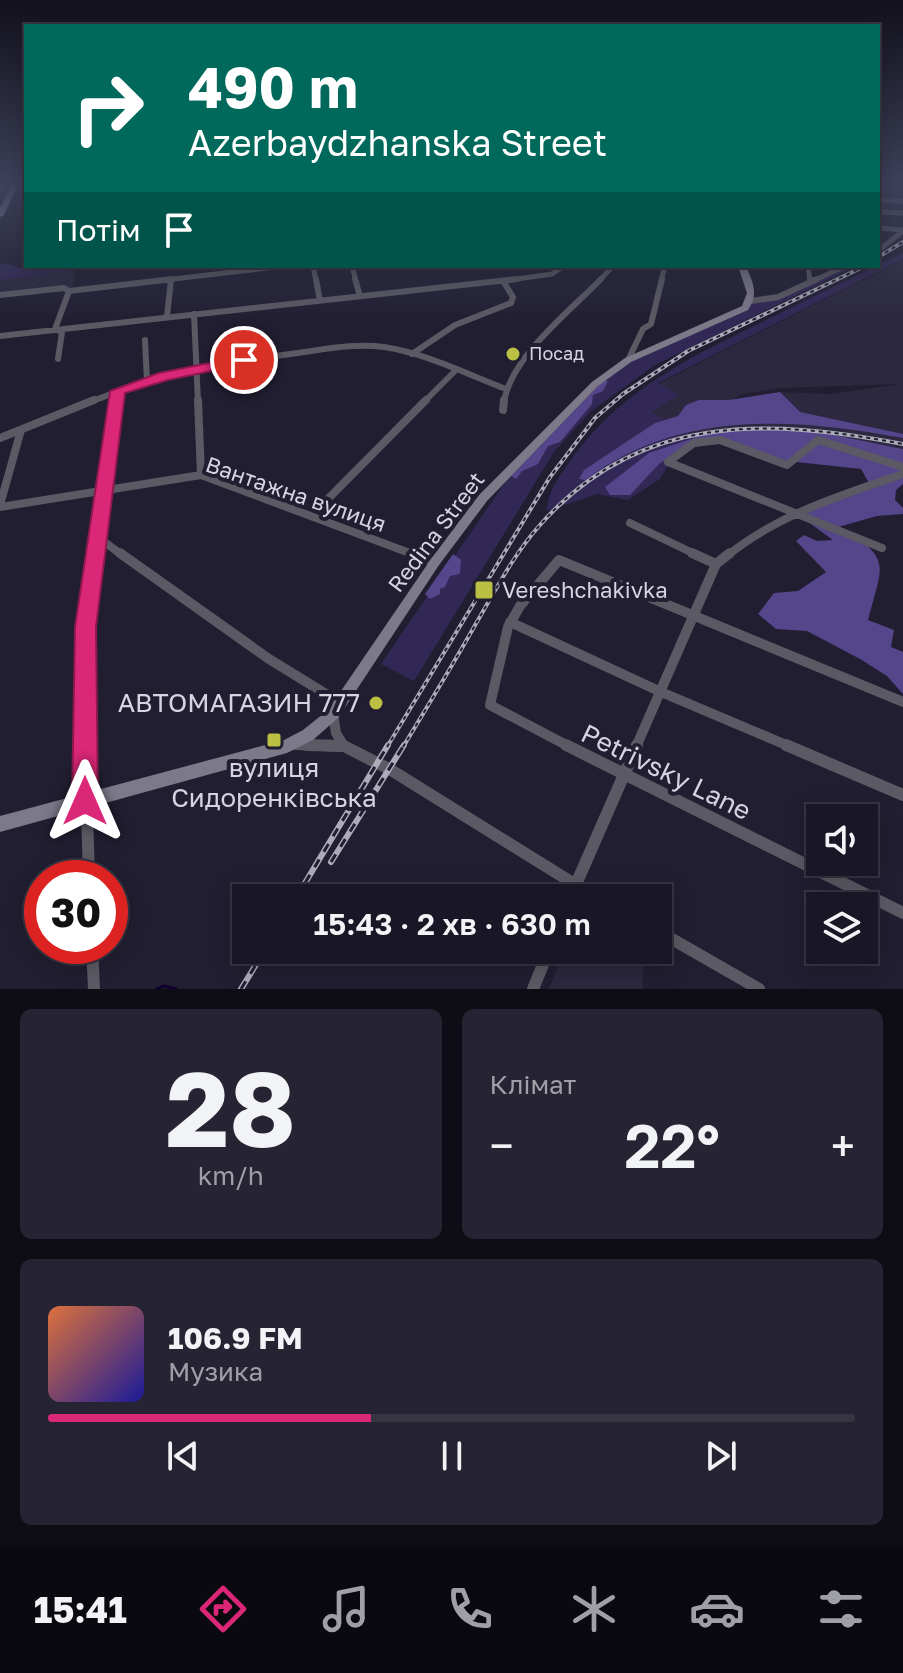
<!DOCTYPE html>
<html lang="uk">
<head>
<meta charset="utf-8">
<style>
  :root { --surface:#191625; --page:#262332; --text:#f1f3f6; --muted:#9f9fa7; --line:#373542; --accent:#db2777 }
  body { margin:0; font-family:"Golos Text",sans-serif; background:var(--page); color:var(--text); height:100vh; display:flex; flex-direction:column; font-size:30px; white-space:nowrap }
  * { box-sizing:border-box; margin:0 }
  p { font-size:26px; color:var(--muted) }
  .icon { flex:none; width:44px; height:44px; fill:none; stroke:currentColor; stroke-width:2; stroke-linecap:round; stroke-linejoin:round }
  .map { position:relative; height:989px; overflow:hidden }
  .panel { display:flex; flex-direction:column; gap:20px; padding:20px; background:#0e0c14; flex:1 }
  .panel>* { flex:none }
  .banner { position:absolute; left:24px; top:24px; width:856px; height:244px; border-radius:0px; box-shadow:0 4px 20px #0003,0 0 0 2px var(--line); background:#00695c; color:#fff; overflow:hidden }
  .tools { position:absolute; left:806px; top:804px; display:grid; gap:16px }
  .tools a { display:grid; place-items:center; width:72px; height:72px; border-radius:0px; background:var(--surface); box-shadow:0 4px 20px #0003,0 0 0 2px var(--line); font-size:40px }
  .speed { position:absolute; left:24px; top:860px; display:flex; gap:16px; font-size:40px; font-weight:700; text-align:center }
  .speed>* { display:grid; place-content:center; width:104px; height:104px; border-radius:50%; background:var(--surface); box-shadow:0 4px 20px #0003,0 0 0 2px var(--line); line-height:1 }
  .speed .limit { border:12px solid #d22; background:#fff; color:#111 }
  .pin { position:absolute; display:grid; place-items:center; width:68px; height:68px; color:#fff; margin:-34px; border:4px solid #fff; border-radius:50%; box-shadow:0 2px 8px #0007 }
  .me { position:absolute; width:88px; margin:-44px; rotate:0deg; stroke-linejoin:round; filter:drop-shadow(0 0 6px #0008) }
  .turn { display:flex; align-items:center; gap:28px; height:168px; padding:0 32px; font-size:36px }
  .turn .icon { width:104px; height:104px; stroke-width:2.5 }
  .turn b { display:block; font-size:56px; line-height:68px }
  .then { display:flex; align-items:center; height:76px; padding:0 32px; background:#0003; gap:16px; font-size:30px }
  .big { font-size:60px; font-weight:600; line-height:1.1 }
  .panel .card { flex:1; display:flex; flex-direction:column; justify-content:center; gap:12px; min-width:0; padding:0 28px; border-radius:12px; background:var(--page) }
  .panel .dial { align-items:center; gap:0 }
  .dial b { font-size:104px; line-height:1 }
  .song { display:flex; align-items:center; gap:24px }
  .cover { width:96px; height:96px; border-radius:12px; background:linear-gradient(135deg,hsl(20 70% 55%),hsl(240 70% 35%)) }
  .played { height:8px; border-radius:4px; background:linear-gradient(90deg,var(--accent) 40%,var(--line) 40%) }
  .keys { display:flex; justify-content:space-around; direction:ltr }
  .heat { display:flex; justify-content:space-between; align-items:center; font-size:44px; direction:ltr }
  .panel .tiles { flex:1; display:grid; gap:20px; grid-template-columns:1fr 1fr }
  .card:last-child { grid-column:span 2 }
  .trip { position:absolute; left:232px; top:884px; width:440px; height:80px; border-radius:0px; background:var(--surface); box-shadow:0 4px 20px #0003,0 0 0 2px var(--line); font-weight:600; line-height:80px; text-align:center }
  .dock { display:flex; height:128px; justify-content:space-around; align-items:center; background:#0a090f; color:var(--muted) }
  .dock .icon { width:56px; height:56px }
  .dock .current { color:var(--accent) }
  .dock b { font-size:36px; color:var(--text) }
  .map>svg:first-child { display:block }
  .built { fill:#2b283f; fill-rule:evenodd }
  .green { fill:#322855 }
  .forest { fill:#55458b }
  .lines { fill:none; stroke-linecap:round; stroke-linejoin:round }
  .stream { stroke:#0f002d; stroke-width:3 }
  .street-far4 { stroke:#5b5963; stroke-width:5 }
  .street-far3 { stroke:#5b5963; stroke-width:6 }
  .street-far2 { stroke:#5b5963; stroke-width:8 }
  .street-far1 { stroke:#5b5963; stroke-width:10 }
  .street { stroke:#5b5963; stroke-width:12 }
  .secondary { fill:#7c7989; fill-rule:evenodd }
  .primary { fill:#9592a7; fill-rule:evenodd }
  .rail-far1-casing { stroke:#acabb9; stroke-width:4 }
  .rail-casing { stroke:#acabb9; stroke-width:6 }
  .rail-far1 { stroke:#211e31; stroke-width:2; stroke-dasharray:4; stroke-linecap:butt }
  .rail { stroke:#211e31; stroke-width:3; stroke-dasharray:9; stroke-linecap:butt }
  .route { fill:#db2777; stroke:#8e194d; stroke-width:2 }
  .poi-dot { fill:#bbc045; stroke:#211e31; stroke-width:3 }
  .labels { text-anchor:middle; stroke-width:8; stroke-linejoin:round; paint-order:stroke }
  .far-poi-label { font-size:18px; fill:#d5d4e1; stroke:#211e31; text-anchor:start }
  .street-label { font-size:22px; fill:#d5d4e1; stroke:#211e31 }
  .poi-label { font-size:22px; fill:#d5d4e1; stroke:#211e31; text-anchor:start }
  .near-poi-label { font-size:26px; fill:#d5d4e1; stroke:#211e31; text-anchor:end }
  .near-street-label { font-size:26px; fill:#d5d4e1; stroke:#211e31 }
</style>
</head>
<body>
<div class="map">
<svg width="903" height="989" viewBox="0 0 903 989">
  <rect width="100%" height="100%" fill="#211e31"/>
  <path class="built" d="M903 260V449L805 429H734L694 436 651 412 679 395 658 384ZM901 384 831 394 780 392 729 401 742 394 782 388Z
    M76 270 73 287 0 294V278Z
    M565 950H643V989H549Z"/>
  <path class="green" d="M903 253V259L658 383 679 395 652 412 694 436 708 433 720 440 693 443 669 464 660 479 628 500 597 494 547 511C548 492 556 482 566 467 615 393 688 358 766 320 812 297 858 275 903 253Z
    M7 264 21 268 80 266 68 271 0 280V265Z
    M844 266H856L655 365 590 412 554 452 414 681 381 664 504 484 603 381 629 361 744 308 751 301 778 297Z"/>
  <path class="forest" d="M604 380 608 381 603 391 593 395 592 404 560 442 548 446 538 464 522 471 516 479 511 476Z
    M780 392 800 412 903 434V438C796 418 677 409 586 480L579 479 584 470 655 423 678 416 686 405 699 400H729Z
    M763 427 805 429 903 449V484L896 490 895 500 903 508V514L877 516 838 527C894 558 882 565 868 620L894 630 891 647 903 652V694L887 676 860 659 807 631 776 629 758 614 774 593 798 591 826 572 796 541 804 535 817 541 833 540 804 519 801 510 870 485 861 469 778 460 749 448 705 441 660 463 630 495H610L605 487 649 453 709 433Z
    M453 554 461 560 460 574 450 576 445 587 440 589V594L430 599 425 594Z"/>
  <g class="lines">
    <path class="stream" d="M157 989 164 986 176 989"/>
    <path class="street-far4" d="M878 200 903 201
      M878 212 903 213
      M878 228 903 230
      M878 251 903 231
      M313 266 316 281
      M352 266 356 281
      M808 266 810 281
      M156 281 285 266
      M503 281 552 274 564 266
      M599 281 613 266
      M661 281 665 266
      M813 281 845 266"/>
    <path class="street-far3" d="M316 279 320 301
      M355 279 360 296
      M810 279V282
      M0 295 64 288 69 291
      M751 301 778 297 817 279
      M194 314 198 402
      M167 316 171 280
      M0 336 517 279
      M145 340 147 381
      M412 354 455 325 511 303 513 297 503 281
      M58 359 62 332 55 329 69 291 173 279
      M628 360 643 329 651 324 662 279
      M90 402C157 375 227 362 298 353 327 349 355 343 384 347 425 353 467 374 506 389
      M116 402 117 391
      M424 402 454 372
      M504 402C511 357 569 312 601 279"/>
    <path class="street-far2" d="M198 400 201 475
      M503 410 504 400
      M0 438 94 400
      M668 462 694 443 720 440 787 465 818 440 903 467
      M668 462 882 548
      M0 505 21 430
      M0 507 201 475 415 555
      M312 515 426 400
      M630 523 697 555
      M99 538 122 555
      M95 555 116 400
      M728 555C779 514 842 495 903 474"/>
    <path class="street-far1" d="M120 553 269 659 339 702
      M410 553 435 562
      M692 553 716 564
      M510 622 661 692 791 747
      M333 714 336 733 344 746
      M296 745 346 747
      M85 747V627L95 553
      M570 747 490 705 508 627 520 606 559 560 903 702
      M636 747 716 564 730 553"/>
    <path class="street" d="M85 745 89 878
      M307 745 344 746 391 770 597 898
      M566 745 903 913
      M786 745 903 795
      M570 898 637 745
      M658 931 759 989
      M92 946 94 989
      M533 989 549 950"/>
    <path class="secondary" d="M738 266H746C753 283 759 293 748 310L631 362 598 386 487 501 439 565 338 718 313 740 287 753 0 832V816L284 740 303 730 328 710 431 559 479 495 592 382 625 358 742 306 747 293Z"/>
    <path class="primary" d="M0 184H6L0 192Z
      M12 184H18L4 215 0 217V208Z"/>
    <defs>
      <path id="rail-far1" d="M878 257 903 242
        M387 747 550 477 595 418 623 394 688 351 865 266
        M403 747C427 707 451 668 474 627 494 593 513 555 540 525 639 413 767 418 903 444"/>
      <path id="rail" d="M331 862 404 745
        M296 898 388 745
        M241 989 265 950"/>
    </defs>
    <use href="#rail-far1" class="rail-far1-casing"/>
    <use href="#rail" class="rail-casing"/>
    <use href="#rail-far1" class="rail-far1"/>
    <use href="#rail" class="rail"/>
  </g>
  <linearGradient id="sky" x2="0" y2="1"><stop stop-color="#12101b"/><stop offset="0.57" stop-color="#3d415a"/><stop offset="1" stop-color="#3d415a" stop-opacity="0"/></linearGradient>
  <rect width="903" height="322" fill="url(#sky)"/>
  <path class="route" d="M244 356 250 357V363L168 380 125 393 96 627 98 801 94 809 85 813 76 809 72 801 75 627 110 391 159 373Z"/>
  <g class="poi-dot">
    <circle cx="513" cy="354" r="8"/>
    <rect x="474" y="580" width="20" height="20" rx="4"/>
    <circle cx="376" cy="703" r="8"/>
    <rect x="266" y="732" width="16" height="16" rx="4"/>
  </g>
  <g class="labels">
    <g class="far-poi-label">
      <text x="529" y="360">Посад</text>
    </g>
    <g class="street-label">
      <text transform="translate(296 494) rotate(19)" y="8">Вантажна вулиця</text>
      <text transform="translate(436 532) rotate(-53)" y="8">Redina Street</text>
    </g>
    <g class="poi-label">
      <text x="502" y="598">Vereshchakivka</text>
    </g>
    <g class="near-poi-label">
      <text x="360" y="712">АВТОМАГАЗИН 777</text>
      <text x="274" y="777" text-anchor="middle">вулиця<tspan x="274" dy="30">Сидоренківська</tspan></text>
    </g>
    <g class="near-street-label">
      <text transform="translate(666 772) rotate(26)" y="9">Petrivsky Lane</text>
    </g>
  </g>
</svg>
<div class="tools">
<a><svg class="icon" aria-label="sound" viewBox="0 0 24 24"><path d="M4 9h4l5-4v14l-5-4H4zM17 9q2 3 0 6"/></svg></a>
<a><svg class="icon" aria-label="layers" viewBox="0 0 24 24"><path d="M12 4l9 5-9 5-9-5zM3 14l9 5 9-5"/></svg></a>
</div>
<div class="speed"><div class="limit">30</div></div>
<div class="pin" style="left:244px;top:360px;background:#d93025"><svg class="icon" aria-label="arrive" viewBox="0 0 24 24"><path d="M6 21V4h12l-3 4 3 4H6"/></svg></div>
<svg class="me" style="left:85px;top:801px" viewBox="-20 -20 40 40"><path d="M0-17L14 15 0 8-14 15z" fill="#db2777" stroke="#fff" stroke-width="4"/></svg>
<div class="trip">15:43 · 2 хв · 630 m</div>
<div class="banner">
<div class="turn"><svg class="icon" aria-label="right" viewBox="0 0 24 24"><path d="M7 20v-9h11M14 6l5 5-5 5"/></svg><div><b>490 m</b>Azerbaydzhanska Street</div></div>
<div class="then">Потім<svg class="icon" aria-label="arrive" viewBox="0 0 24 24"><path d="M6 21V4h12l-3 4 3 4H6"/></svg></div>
</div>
</div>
<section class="panel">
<div class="tiles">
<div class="card dial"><b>28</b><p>km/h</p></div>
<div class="card"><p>Клімат</p>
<div class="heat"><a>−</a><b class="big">22°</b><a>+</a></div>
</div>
<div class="card">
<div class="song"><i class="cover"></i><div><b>106.9 FM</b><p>Музика</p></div></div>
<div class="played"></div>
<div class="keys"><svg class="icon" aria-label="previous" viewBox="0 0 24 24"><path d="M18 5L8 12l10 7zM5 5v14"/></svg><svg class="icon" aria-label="pause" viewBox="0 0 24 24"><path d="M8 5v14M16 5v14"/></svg><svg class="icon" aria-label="next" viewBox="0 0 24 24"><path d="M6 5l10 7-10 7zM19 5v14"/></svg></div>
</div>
</div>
</section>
<nav class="dock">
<b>15:41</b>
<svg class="icon current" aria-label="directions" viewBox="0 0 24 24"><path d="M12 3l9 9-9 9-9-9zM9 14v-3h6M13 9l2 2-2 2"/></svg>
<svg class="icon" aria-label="music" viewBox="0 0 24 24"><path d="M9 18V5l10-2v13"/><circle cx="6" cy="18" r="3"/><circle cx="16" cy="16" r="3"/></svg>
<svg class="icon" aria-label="phone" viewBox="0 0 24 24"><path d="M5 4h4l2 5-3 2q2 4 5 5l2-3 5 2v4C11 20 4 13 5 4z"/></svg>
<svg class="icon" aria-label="climate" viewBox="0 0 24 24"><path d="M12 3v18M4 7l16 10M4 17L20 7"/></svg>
<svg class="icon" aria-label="car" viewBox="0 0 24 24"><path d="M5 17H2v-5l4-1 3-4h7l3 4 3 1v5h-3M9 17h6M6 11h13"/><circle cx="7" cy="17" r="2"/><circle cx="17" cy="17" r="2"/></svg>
<svg class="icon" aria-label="filters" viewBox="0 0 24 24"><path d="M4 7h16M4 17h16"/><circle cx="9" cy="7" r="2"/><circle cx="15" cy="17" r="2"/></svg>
</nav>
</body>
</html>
